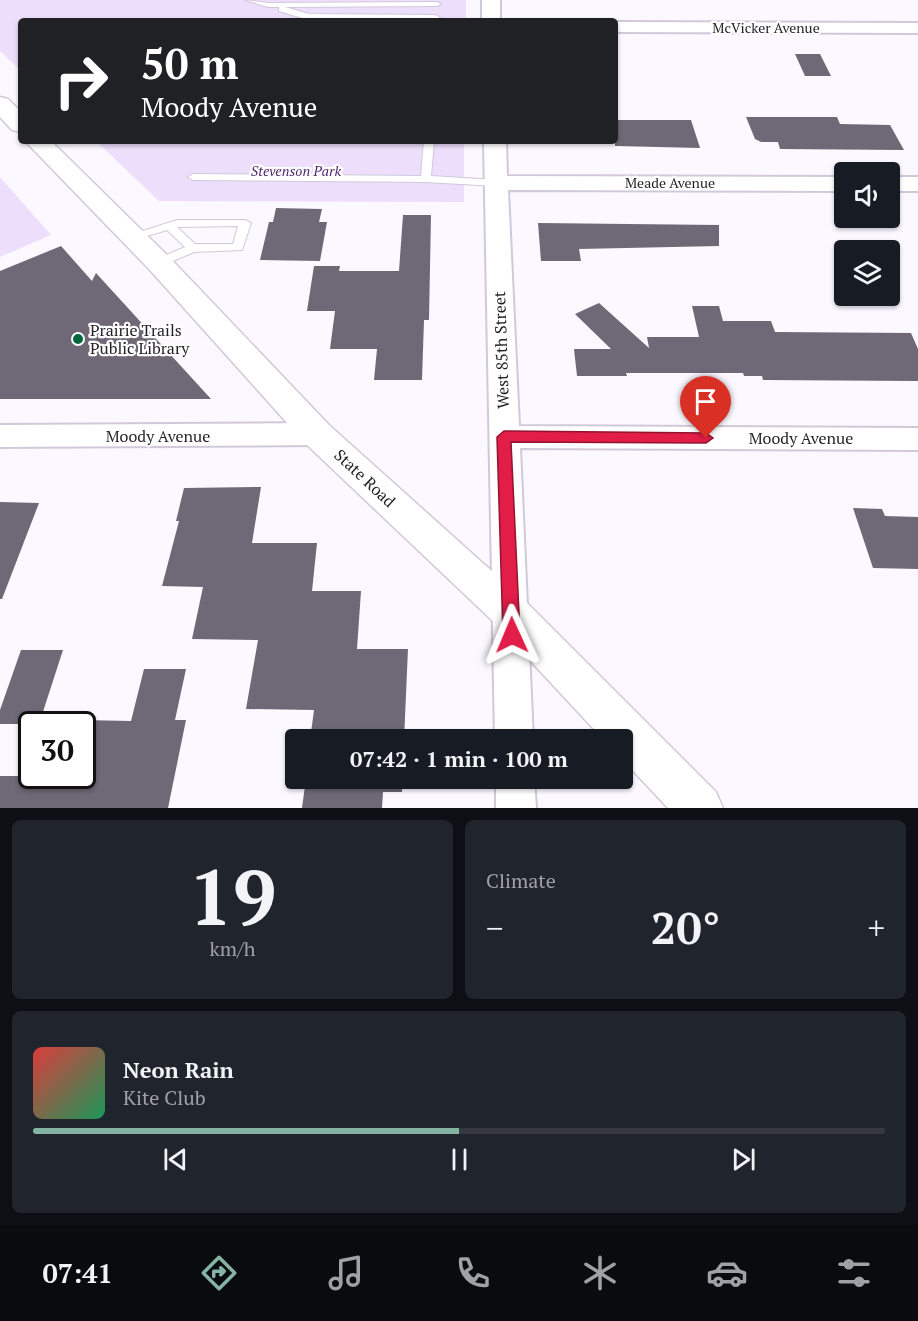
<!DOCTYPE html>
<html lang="en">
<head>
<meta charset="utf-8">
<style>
  :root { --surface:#171b24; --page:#20242c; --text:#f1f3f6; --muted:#9ea1a6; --line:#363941; --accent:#85b4a3 }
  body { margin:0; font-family:"PT Serif",serif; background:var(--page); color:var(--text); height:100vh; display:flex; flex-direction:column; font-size:22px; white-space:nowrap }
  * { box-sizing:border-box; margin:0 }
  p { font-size:20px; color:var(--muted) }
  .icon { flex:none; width:33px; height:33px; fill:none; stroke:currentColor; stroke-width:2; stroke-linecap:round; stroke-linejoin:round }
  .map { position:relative; height:808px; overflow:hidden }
  .sheet { display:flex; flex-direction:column; gap:12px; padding:12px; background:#0d0f14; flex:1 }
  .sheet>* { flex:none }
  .guide { position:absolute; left:18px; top:18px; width:600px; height:126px; border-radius:6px; box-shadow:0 2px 4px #0004; background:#202124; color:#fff; overflow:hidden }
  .buttons { position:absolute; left:834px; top:162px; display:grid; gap:12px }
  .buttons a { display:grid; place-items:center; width:66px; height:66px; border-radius:6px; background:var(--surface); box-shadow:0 2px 4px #0004; font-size:30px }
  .speed { position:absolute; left:18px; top:711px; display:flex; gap:12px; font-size:30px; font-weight:700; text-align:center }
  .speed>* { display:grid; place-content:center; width:78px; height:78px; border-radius:50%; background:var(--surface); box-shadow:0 2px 4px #0004; line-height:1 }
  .speed .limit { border:3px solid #111; border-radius:9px; background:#fff; color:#111 }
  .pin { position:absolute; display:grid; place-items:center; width:51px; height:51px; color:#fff; margin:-62px -26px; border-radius:50% 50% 50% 0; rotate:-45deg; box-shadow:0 0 6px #0007 }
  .pin .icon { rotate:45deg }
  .me { position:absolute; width:66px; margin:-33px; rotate:359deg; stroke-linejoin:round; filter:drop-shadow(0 0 4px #0008) }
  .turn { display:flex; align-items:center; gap:21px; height:126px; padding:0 24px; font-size:27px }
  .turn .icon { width:78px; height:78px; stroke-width:2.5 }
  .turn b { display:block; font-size:42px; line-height:51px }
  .big { font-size:45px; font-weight:600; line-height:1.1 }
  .sheet .widget { flex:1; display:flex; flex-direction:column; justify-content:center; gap:9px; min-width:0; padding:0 21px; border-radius:9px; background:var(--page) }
  .sheet .dial { align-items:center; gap:0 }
  .dial b { font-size:78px; line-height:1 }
  .song { display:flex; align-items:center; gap:18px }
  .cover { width:72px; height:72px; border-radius:9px; background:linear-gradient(135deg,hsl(0 70% 55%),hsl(150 70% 35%)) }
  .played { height:6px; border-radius:3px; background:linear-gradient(90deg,var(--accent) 50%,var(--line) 50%) }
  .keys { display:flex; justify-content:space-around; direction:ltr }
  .heat { display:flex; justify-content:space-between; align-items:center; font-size:33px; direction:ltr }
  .sheet .tiles { flex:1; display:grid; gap:12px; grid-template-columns:1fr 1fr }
  .widget:last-child { grid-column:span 2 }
  .trip { position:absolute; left:285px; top:729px; width:348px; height:60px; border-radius:6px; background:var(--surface); box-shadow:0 2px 4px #0004; font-weight:600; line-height:60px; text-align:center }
  .tab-bar { display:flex; height:96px; justify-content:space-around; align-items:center; background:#090b0e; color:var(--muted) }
  .tab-bar .icon { width:42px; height:42px }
  .tab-bar .selected { color:var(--accent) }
  .tab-bar b { font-size:27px; color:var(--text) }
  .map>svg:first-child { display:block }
  .green { fill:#eddefc }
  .building { fill:#6f6877 }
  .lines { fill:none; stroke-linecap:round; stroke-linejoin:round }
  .service-casing { stroke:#d1c9da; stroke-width:2 }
  .minor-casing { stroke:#d1c9da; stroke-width:4 }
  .tertiary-casing { stroke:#d1c9da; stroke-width:3 }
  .service { fill:#fff; fill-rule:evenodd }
  .minor { fill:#fff; fill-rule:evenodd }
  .tertiary { fill:#fff; fill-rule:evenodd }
  .route { fill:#e11d48; stroke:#92132f; stroke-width:1.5 }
  .poi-dot { fill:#00673d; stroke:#fff; stroke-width:2 }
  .labels { text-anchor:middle; stroke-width:4.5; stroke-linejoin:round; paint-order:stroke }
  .far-street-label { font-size:14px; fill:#221f25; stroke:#fff }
  .far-park-label { font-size:14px; font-style:italic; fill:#502870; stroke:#fff }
  .poi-label { font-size:16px; fill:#221f25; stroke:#fff; text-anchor:start }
  .street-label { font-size:16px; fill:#221f25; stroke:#fff }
</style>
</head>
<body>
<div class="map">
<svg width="918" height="808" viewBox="0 0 918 808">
  <rect width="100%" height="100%" fill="#fbf8ff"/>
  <path class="green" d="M0 0H466V21H21V71L0 51Z
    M96 141H464V202L159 201Z
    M0 177 51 235 0 257Z"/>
  <path class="building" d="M795 54H820L831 76H805Z
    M746 117H837L840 124 890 125 904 150 780 149 778 142H761L755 139Z
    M615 120H691L700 148 615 146Z
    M276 208 322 209 319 222H327L320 261 260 260 269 222H273Z
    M403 215H431L429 320H424L422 380H374L377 349H330L335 311H307L314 266H340L339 271H399Z
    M538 223 719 225V246L579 249 581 261H541Z
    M61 246 92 281 96 273 211 399H0V271Z
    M599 303 649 348 647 337H699L692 306H719L723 321H771L775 332 911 333 918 349V381L763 380 762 376H744L743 373H626L627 376H577L574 349H611L575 314Z
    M261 487 252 543H317L312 591H361L357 649H408L404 740H310L314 710 246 709 258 640 192 639 203 587 162 586 179 521H176L184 488Z
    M0 502 39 503 2 599H0Z
    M853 508 882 509 885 516 918 517V569L873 568Z
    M21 650H63L39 724H0V710Z
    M144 669H186L175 720H186L168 808H0V776H82V720L131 721Z
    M306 778H402V792H383L382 808H302Z"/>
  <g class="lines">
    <defs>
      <path id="service" d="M245 0 268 3 437 2 441 4 437 6 285 7 309 14 436 15 440 18 436 21 309 20 279 11V7H268Z
        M424 141H434L431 176 496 180 501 183 496 186 426 182 193 180 188 177 193 174 421 176Z
        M177 220H245L251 223 242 250 194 252 159 267 153 263 155 260 185 247 167 230 134 240 128 237 130 235ZM238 226 233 244H195L177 227Z"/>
      <path id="minor" d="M482 0H500V21H482Z
        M615 22 918 23V33L615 32Z
        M484 141H506L507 176 844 177V191L508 190 519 426 918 428V450L520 448 533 740H495Z
        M890 177H918V191H890Z
        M317 423 327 426 332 434 327 442 317 445 0 447V425Z
        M496 778H534L536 808H496Z"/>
      <path id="tertiary" d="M0 97 8 99 21 112V132L12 130 0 117Z
        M25 141H51L169 257 329 425 525 601 716 792 723 808H668L622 759V740H604L497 625 305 443 149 269Z"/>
    </defs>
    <use href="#service" class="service-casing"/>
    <use href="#minor" class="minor-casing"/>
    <use href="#tertiary" class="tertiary-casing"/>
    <use href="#service" class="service"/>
    <use href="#minor" class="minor"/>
    <use href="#tertiary" class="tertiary"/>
  </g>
  <path class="route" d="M504 431 706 433 713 438 706 443 511 442 520 635 518 640 512 642 506 640 503 635 497 437Z"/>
  <circle class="poi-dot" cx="78" cy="339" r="6"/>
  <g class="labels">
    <g class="far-street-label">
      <text x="766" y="33">McVicker Avenue</text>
      <text x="670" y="188">Meade Avenue</text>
    </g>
    <g class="far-park-label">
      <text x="296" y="176">Stevenson Park</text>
    </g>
    <g class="poi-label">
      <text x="90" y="336">Prairie Trails<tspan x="90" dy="18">Public Library</tspan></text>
    </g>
    <g class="street-label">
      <text transform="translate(501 350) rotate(-92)" y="6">West 85th Street</text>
      <text x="158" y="442">Moody Avenue</text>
      <text x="801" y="444">Moody Avenue</text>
      <text transform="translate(365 478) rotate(43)" y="6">State Road</text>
    </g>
  </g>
</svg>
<div class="buttons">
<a><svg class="icon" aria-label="sound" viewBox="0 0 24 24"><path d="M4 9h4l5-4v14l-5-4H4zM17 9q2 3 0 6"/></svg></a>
<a><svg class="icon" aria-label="layers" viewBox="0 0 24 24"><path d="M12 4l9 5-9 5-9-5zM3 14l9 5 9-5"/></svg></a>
</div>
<div class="speed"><div class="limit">30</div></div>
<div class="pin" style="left:706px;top:438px;background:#d93025"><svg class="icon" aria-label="arrive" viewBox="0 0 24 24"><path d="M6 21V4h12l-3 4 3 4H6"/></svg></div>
<svg class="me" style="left:512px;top:635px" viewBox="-20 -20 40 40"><path d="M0-17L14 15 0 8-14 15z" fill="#e11d48" stroke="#fff" stroke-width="4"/></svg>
<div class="trip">07:42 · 1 min · 100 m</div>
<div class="guide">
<div class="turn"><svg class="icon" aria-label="right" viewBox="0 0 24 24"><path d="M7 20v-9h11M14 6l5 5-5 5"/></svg><div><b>50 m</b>Moody Avenue</div></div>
</div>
</div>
<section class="sheet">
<div class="tiles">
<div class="widget dial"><b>19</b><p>km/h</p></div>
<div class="widget"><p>Climate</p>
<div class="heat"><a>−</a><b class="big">20°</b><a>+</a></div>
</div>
<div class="widget">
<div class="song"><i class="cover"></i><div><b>Neon Rain</b><p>Kite Club</p></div></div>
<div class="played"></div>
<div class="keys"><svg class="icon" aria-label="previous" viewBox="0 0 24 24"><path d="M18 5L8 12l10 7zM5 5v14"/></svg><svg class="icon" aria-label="pause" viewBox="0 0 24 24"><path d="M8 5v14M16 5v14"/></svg><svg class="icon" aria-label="next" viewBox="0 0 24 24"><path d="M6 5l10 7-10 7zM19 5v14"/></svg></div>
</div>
</div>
</section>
<nav class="tab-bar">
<b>07:41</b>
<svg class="icon selected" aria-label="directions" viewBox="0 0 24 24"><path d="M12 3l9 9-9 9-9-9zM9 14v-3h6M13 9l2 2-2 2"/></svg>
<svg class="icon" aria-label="music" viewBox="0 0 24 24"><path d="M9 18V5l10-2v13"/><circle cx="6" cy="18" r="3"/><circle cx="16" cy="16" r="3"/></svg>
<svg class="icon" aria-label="phone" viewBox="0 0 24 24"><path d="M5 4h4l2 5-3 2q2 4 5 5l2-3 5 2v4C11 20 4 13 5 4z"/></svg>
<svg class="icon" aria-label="climate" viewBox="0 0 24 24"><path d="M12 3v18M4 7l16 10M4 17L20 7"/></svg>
<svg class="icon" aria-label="car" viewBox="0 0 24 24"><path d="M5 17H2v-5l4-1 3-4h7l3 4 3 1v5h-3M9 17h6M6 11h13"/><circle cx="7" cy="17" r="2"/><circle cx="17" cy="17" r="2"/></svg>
<svg class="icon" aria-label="filters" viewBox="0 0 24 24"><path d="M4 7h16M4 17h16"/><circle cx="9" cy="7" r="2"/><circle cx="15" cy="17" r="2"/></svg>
</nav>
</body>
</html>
